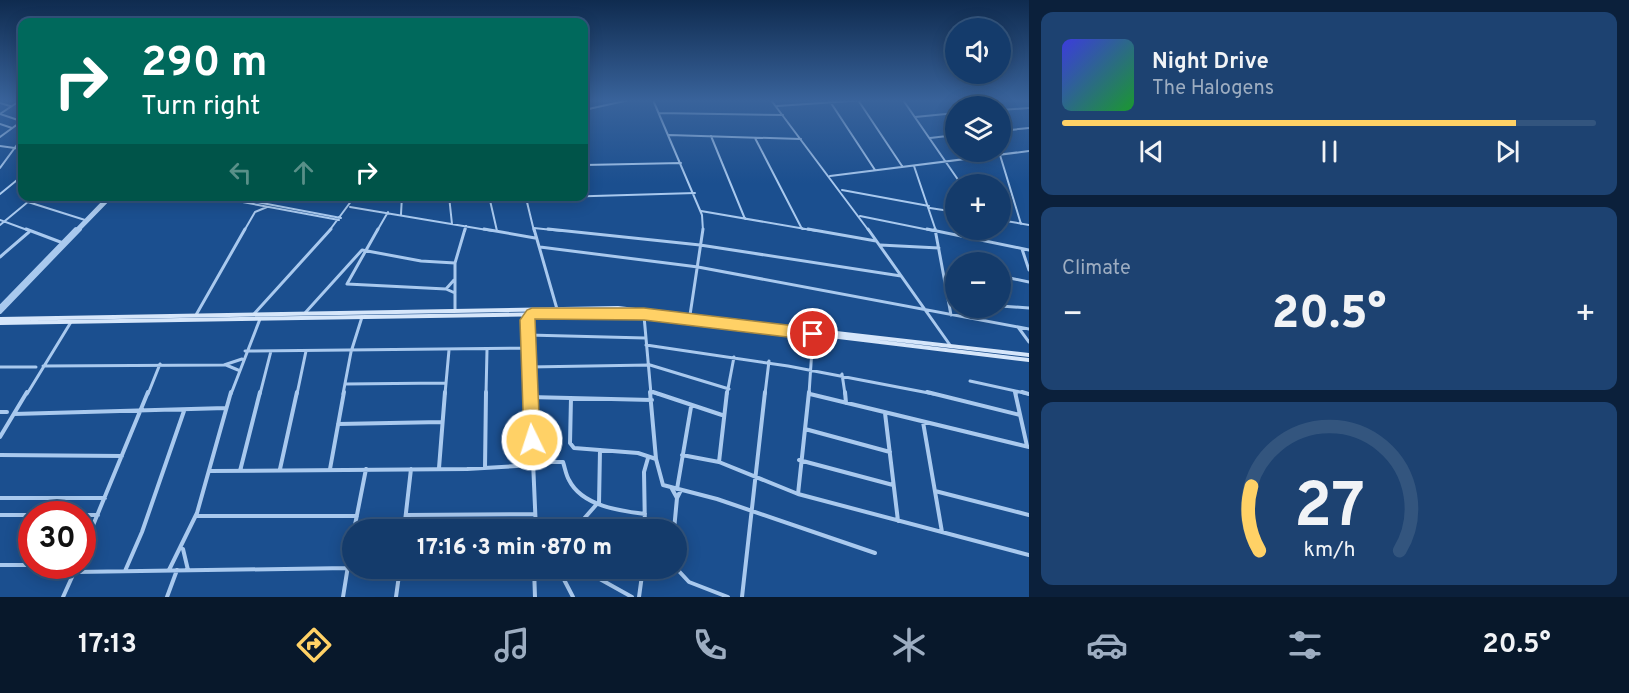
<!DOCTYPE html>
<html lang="en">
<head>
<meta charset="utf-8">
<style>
  :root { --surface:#143b6b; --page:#1d4271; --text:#f1f3f6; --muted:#9dadc1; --line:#33557e; --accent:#ffd166 }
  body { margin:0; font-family:Overpass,sans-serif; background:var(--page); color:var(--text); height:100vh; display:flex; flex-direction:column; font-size:22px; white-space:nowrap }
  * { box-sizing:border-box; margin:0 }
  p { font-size:20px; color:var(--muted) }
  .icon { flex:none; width:33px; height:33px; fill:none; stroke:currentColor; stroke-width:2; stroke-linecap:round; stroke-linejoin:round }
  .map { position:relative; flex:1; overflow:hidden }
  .details { display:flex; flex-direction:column; gap:12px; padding:12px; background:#0b203b; width:600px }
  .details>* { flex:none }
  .top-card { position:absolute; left:18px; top:18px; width:570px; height:183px; border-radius:12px; box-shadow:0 3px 15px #0003,0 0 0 2px var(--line); background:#00695c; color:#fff; overflow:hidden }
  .controls { position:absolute; left:945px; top:18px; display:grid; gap:12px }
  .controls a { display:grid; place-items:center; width:66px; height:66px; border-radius:50%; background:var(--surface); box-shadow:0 3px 15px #0003,0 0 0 2px var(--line); font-size:30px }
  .speed { position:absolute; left:18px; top:501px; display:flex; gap:12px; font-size:30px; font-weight:700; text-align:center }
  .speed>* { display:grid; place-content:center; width:78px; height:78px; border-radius:50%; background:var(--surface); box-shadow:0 3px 15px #0003,0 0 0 2px var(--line); line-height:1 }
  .speed .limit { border:9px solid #d22; background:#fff; color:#111 }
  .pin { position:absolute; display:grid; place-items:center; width:51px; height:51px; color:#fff; margin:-26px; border:3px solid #fff; border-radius:50%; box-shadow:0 2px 6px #0007 }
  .me { position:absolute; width:66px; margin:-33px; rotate:356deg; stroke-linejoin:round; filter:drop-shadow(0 0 4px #0008) }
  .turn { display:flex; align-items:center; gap:21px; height:126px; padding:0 24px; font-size:27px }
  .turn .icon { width:78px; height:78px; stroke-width:2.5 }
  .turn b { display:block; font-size:42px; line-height:51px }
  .lanes { display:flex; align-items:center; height:57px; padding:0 24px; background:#0003; justify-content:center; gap:30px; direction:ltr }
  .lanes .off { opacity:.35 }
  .big { font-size:45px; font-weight:800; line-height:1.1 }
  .details .widget { flex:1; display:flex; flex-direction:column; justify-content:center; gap:9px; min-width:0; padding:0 21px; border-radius:12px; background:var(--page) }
  .details .dial { align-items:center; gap:0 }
  .dial svg { height:156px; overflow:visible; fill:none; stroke:var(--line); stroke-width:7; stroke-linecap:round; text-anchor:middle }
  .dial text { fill:var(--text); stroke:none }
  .song { display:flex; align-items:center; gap:18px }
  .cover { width:72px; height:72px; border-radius:9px; background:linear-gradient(135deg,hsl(240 70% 55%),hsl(130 70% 35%)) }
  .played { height:6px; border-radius:3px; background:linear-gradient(90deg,var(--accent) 85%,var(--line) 85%) }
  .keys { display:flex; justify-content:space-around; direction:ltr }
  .heat { display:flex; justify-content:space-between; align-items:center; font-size:33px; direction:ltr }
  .trip { position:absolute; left:342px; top:519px; width:345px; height:60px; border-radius:30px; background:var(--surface); box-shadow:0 3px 15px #0003,0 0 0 2px var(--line); font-weight:800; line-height:60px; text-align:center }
  .tab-bar { display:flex; height:96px; justify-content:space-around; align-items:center; background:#08182b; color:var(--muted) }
  .tab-bar .icon { width:42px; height:42px }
  .tab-bar .current { color:var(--accent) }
  .tab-bar b { font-size:27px; color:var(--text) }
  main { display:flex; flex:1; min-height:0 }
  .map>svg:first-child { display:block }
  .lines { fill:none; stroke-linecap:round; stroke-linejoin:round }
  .minor-far2 { stroke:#a9c9ee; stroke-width:2 }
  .minor-far1 { stroke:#a9c9ee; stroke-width:3 }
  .minor { stroke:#a9c9ee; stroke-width:4 }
  .tertiary-far1 { stroke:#a9c9ee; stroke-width:3 }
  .tertiary { stroke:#a9c9ee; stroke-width:4 }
  .secondary { stroke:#d6e6fa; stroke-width:4 }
  .route { fill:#ffd166; stroke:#a68842; stroke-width:1.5 }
</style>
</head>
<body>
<main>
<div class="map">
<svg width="1029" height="597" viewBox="0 0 1029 597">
  <rect width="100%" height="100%" fill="#1b4f8f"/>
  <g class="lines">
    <path class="minor-far2" d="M653 100 702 215 703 231
      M771 100 869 231
      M829 100 875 170
      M858 100 902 166
      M903 100 961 184
      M971 100 978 106
      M0 103 10 106
      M777 106 865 100
      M584 110 629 100
      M1000 110 1029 108
      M659 113 783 115
      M0 114 21 100
      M0 114 21 121
      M915 117 956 113
      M0 124 12 128
      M1000 131 1029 128
      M669 135 801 139
      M711 136 745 219
      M0 137 22 121
      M755 138 802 229
      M930 138 956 135
      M0 146 22 149
      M1000 155 1021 224
      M584 165 681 163
      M914 166 936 231
      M0 168 22 138
      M830 176 1029 151
      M842 190 929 206
      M0 194 22 176
      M210 196 339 220
      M225 196 341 218
      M449 196 452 224
      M489 196 497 231
      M526 198 695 193
      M526 198 534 231
      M28 202 85 220
      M350 207 493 231
      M930 208 956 212
      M701 211 817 231
      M401 214 402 196
      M860 216 934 231
      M0 220 30 231
      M1000 220 1029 225
      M0 225 35 196
      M534 228 562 231
      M244 231 255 212 267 207
      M329 231 355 196
      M377 231 388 212
      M465 231 466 226"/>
    <path class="minor-far1" d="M26 229 63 243
      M378 229 347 284 446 289 455 293
      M484 229 535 238
      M534 229 557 309
      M548 229 700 245 901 276
      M808 229 876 241
      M868 229 950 345
      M927 229 1029 250
      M935 229 951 315
      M880 245 939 248
      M540 247 698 267 1029 329
      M1022 249 1029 270
      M0 257 29 232
      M1000 276 1029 282
      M446 289 454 280
      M1000 306 1029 308
      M455 310V263L465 229
      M305 313 362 250 421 261 455 263
      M254 314 331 229
      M196 315 245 229
      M522 315 527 320 530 394
      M690 315 703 229
      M644 316 651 394
      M1018 327 1029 342
      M528 335 645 338
      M646 345 788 366 934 394
      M245 351 528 348
      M226 365 238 370
      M43 366 224 365 242 359
      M0 367H36
      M529 367 650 365 729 389
      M842 374 845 394
      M970 381 1029 394
      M345 384 445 383
      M1015 391 1016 394
      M652 392 658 394
      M27 394 71 322
      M148 394 160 364
      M231 394 260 319
      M260 394 271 351
      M297 394 306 351
      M343 394 351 352 362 317
      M445 394 449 350
      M486 394 487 350
      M727 394 734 357
      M765 394 769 361
      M809 394 813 334"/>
    <path class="minor" d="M530 392 536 530
      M650 392 656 459 663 485 717 499 875 553
      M653 392 722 415
      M845 392 846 403
      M927 392 1020 415
      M1015 392 1027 446
      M1022 392 1029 394
      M810 394 1029 447
      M529 397 652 400
      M571 398 570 443 574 448 638 453 656 459
      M0 412H7
      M885 413 898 521
      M14 414 226 408
      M923 422 942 532
      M338 424 442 422
      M805 429 890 452
      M0 437 27 392
      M0 455 122 456
      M682 455 719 462 798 494 1029 555
      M799 460 893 485
      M533 462H563C565 468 566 475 569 480 582 506 620 511 645 514
      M719 462 727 392
      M439 468 445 392
      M485 468 486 392
      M280 469 297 392
      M330 469 344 392
      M210 471 467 469 533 465
      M240 471 260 392
      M671 487 677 498
      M677 489 691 407
      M935 491 1029 515
      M798 494 809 392
      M0 498H105
      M599 504 600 450
      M0 515H32
      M82 515H98
      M406 515 535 514
      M197 516H357
      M581 524 589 530
      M354 530 366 469
      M404 530 411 469
      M574 530 596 505
      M645 530 644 472 648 458
      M674 530 677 498 681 490
      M183 549 188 570
      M82 552 148 392
      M0 565H32
      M534 568 535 597
      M558 568 573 597
      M580 568 632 597
      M676 568 689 582 728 597
      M400 569 429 568
      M169 570 197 513 231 392
      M125 571 142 532 184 411
      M75 572 348 568
      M63 597 77 566
      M167 597 177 570
      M343 597 352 541
      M396 597 400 568
      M639 597 643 568
      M742 597 765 392"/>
    <path class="tertiary-far1" d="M75 231 108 197
      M78 231 112 196"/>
    <path class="tertiary" d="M0 307 76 229
      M0 312 80 229"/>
    <path class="secondary" d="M0 319 618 308 1029 355
      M0 323 609 313 690 319 1029 360"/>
  </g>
  <linearGradient id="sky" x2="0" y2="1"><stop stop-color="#0f2b4f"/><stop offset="0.55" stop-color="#39639b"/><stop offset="1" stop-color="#39639b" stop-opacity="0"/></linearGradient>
  <rect width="1029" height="183" fill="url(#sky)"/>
  <path class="route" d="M532 308H644L813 328 820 334 813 340 644 320 535 319 540 440 538 446 532 448 526 446 524 440 520 320 527 310Z"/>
</svg>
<div class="controls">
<a><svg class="icon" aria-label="sound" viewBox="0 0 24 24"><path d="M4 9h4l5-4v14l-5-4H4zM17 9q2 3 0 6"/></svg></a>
<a><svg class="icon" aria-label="layers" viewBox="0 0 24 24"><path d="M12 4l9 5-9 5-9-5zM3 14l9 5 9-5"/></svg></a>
<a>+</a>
<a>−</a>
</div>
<div class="speed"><div class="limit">30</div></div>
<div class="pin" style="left:813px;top:334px;background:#d93025"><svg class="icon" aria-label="arrive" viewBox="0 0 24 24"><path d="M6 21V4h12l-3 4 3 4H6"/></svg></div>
<svg class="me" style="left:532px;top:440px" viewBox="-20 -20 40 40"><circle r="17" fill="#ffd166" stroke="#fff" stroke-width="3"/><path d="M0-11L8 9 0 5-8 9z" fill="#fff"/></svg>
<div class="trip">17:16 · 3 min · 870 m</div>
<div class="top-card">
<div class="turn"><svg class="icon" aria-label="right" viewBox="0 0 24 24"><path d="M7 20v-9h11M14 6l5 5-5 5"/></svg><div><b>290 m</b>Turn right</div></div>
<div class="lanes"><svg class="icon off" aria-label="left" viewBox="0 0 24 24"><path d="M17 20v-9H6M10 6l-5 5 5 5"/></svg><svg class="icon off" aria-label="ahead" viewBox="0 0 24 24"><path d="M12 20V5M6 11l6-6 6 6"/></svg><svg class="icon" aria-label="right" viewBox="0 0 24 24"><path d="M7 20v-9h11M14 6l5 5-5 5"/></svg></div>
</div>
</div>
<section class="details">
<div class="widget">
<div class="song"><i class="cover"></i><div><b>Night Drive</b><p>The Halogens</p></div></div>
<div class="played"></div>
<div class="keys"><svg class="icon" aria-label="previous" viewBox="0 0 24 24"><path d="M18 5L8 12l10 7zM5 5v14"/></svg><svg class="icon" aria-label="pause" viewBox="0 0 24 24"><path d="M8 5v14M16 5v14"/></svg><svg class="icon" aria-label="next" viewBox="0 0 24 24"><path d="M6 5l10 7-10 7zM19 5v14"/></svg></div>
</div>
<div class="widget"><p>Climate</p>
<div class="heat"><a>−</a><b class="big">20.5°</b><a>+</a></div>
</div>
<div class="widget dial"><svg viewBox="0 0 100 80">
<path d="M14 69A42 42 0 1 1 86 69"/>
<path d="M14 69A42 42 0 0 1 10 36" stroke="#ffd166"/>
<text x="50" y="56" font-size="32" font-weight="700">27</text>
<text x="50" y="72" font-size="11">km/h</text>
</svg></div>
</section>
</main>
<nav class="tab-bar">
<b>17:13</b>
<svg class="icon current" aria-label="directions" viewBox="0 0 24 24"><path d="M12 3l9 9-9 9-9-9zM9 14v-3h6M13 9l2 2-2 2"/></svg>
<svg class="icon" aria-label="music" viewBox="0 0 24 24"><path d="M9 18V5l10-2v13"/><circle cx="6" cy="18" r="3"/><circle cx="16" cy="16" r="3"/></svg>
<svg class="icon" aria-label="phone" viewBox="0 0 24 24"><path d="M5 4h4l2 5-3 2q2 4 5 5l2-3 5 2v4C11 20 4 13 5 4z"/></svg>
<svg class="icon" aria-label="climate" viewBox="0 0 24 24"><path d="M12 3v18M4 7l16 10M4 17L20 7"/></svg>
<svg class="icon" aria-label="car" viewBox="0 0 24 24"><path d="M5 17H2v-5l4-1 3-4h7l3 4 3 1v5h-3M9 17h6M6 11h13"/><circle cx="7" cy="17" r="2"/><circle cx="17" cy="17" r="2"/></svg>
<svg class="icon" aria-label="filters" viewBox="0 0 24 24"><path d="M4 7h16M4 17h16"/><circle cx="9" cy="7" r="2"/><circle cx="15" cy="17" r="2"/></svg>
<b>20.5°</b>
</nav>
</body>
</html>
